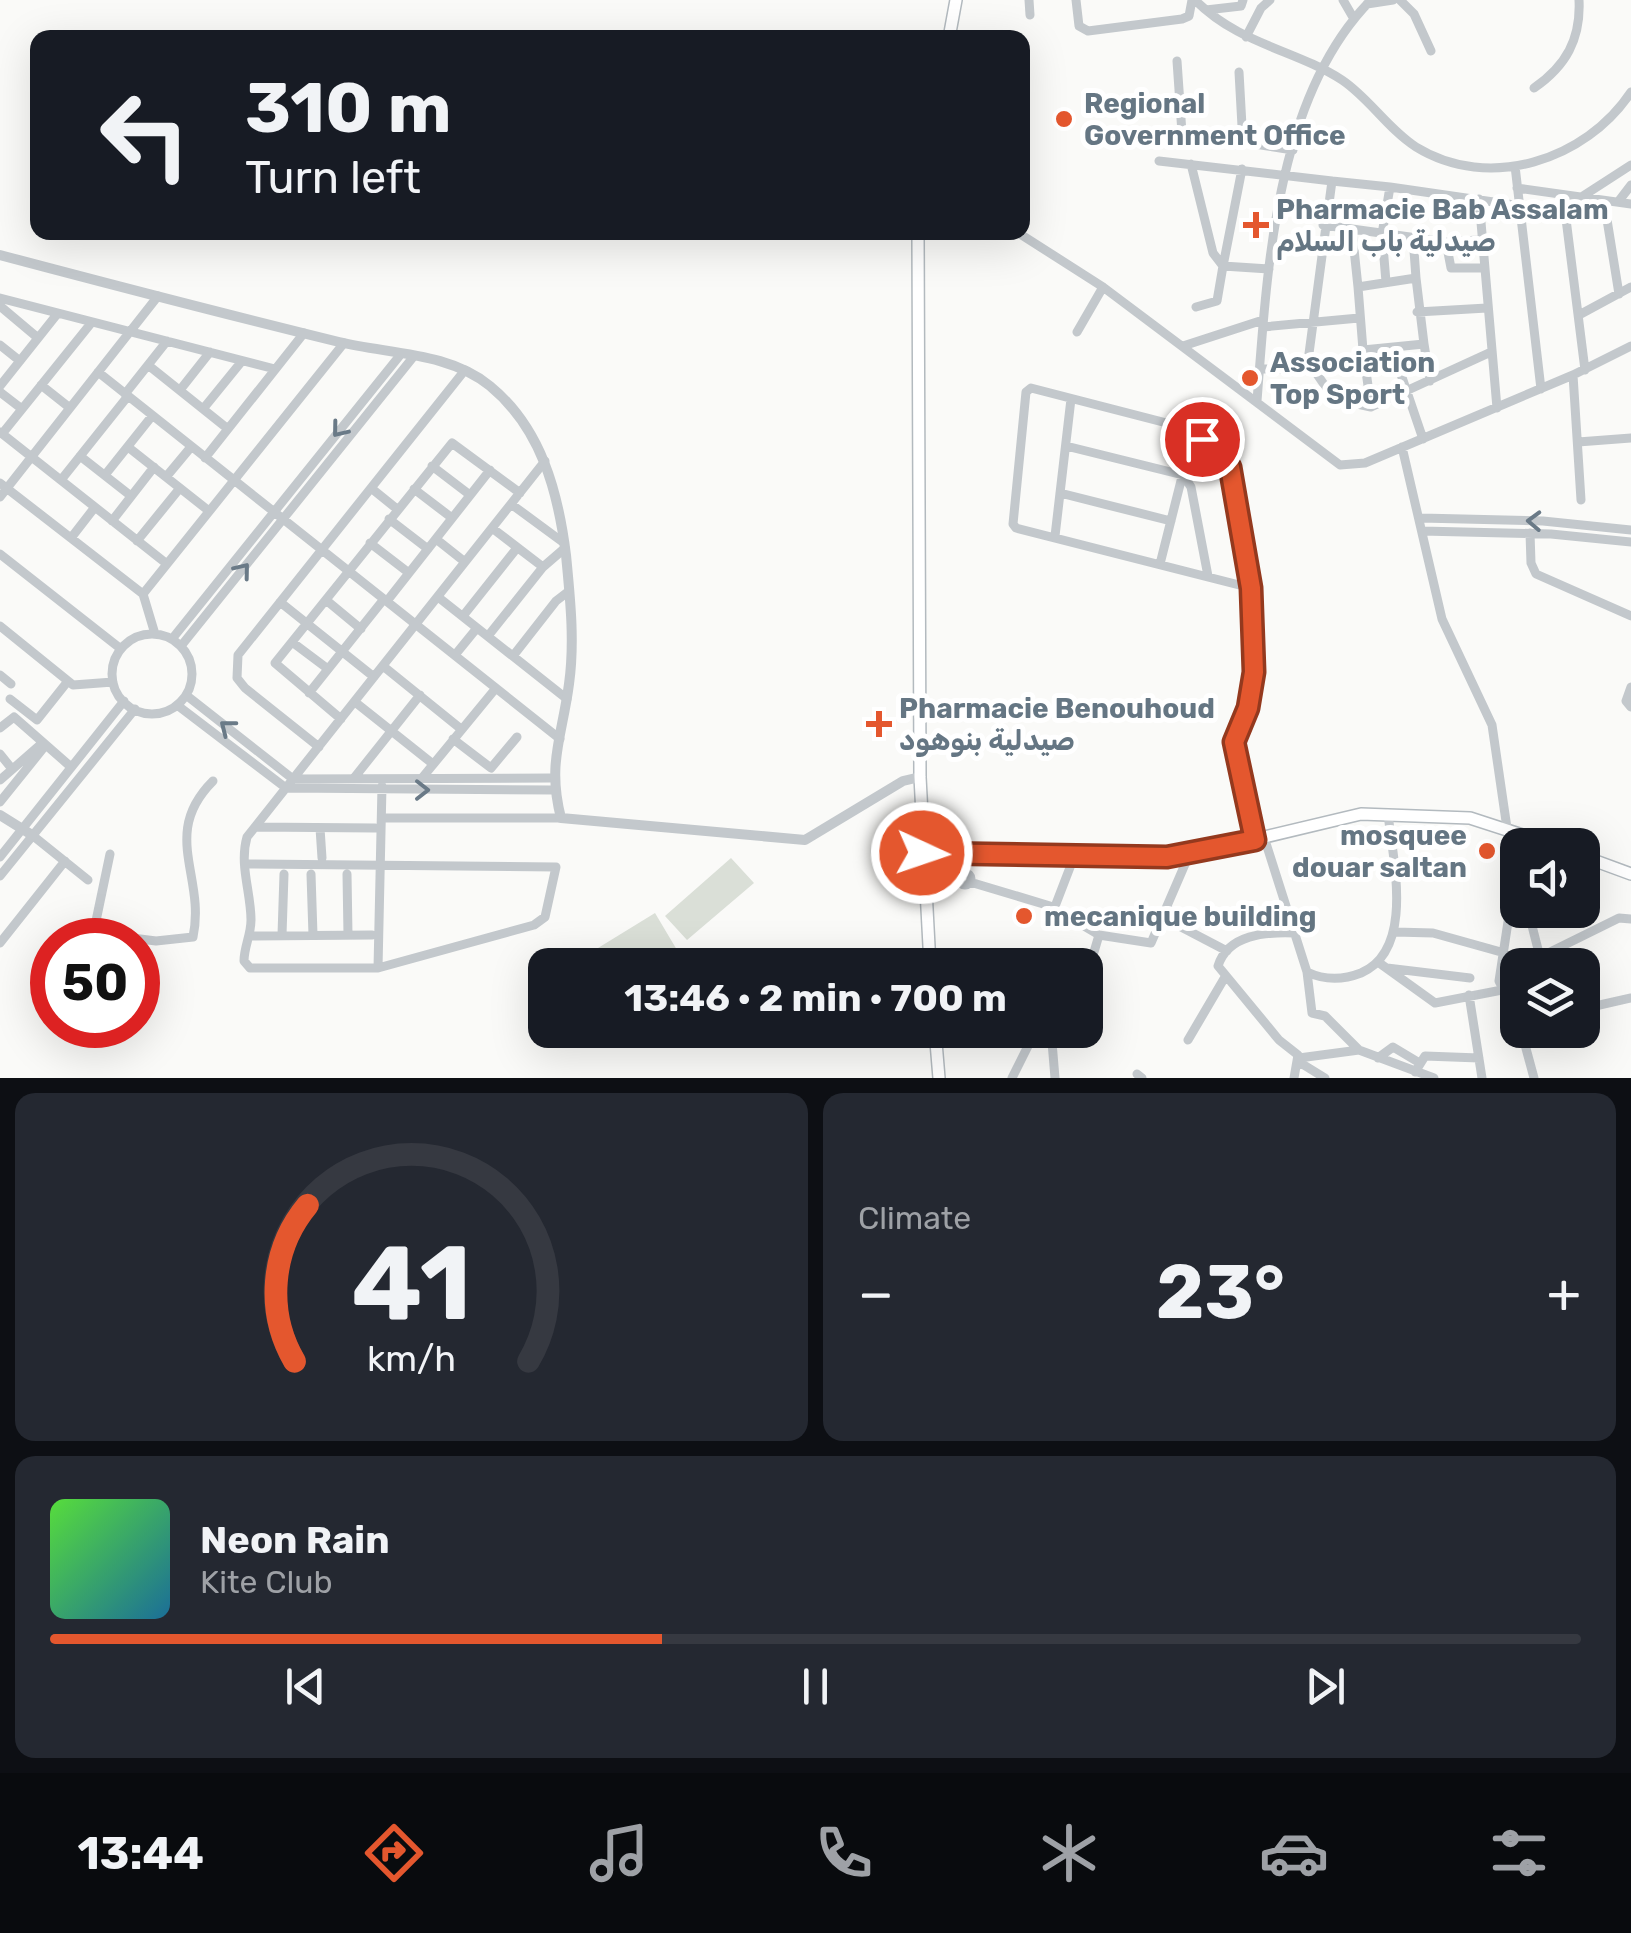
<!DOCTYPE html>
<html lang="en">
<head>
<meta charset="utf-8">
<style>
  :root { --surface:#171b24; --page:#242831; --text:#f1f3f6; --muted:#9ea1a6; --line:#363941; --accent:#e4572e }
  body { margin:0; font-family:Rubik,"Noto Sans Arabic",sans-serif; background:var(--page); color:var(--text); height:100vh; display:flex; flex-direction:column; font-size:38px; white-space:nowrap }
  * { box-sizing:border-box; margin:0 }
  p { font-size:32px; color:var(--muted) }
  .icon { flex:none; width:55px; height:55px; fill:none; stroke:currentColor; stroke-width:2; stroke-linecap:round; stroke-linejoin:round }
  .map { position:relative; height:1078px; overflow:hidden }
  .side { display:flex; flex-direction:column; gap:15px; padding:15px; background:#0d0f14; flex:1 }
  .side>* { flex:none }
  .hud { position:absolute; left:30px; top:30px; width:1000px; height:210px; border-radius:20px; box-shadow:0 10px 40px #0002; background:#171b24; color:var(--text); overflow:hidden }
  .controls { position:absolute; left:1500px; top:828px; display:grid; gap:20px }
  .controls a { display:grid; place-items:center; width:100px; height:100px; border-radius:20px; background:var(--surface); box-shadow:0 10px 40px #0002; font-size:50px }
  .speed { position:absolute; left:30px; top:918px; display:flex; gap:20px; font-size:50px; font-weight:700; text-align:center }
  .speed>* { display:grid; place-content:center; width:130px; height:130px; border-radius:50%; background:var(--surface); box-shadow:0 10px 40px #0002; line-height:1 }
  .speed .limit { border:15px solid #d22; background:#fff; color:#111 }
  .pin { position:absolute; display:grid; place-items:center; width:85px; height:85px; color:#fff; margin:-42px; border:5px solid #fff; border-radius:50%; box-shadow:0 2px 10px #0007 }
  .me { position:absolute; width:110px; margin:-55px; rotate:93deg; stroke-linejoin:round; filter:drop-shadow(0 0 8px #0008) }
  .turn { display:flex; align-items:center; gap:35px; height:210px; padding:0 50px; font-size:45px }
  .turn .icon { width:130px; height:130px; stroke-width:2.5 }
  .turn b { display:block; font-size:70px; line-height:85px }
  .big { font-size:75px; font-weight:700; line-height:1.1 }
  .side .widget { flex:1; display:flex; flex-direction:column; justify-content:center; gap:15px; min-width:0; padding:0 35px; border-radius:20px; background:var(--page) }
  .side .dial { align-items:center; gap:0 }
  .dial svg { height:260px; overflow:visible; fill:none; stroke:var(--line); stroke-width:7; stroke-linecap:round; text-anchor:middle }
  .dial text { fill:var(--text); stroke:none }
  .song { display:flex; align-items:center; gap:30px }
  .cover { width:120px; height:120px; border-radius:15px; background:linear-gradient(135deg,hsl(110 70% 55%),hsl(200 70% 35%)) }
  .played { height:10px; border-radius:5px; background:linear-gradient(90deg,var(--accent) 40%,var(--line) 40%) }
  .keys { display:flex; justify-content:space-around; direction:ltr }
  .heat { display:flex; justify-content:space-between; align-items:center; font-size:55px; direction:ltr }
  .side .tiles { flex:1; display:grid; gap:15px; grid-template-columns:1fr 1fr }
  .widget:last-child { grid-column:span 2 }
  .trip { position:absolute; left:528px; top:948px; width:575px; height:100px; border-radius:20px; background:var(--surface); box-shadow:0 10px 40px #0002; font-weight:700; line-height:100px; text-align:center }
  .dock { display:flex; height:160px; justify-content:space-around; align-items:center; background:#090b0e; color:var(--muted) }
  .dock .icon { width:70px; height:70px }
  .dock .on { color:var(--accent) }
  .dock b { font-size:45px; color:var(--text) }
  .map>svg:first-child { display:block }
  .green { fill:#dadfd7 }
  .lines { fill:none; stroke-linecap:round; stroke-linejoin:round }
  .secondary-casing { stroke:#b3babf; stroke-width:14 }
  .minor { stroke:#c3c8cc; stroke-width:9 }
  .tertiary { stroke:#c3c8cc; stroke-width:10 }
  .secondary { stroke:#fff; stroke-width:11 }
  .oneway { stroke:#6a7a87 }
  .route-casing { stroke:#94391e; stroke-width:25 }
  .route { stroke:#e4572e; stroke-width:18 }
  .poi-dot { fill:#e4572e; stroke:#fff; stroke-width:4 }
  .labels { text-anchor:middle; stroke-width:10; stroke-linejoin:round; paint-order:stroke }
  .poi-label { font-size:28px; font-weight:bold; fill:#657683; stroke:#fff; text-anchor:start }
</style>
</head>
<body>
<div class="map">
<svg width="1631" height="1078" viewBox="0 0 1631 1078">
  <rect width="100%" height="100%" fill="#fafaf8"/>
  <path class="green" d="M731 858 754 883 687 940 665 916Z
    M655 913 677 950 652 965H609L598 948Z"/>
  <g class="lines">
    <defs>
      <path id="secondary" d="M949 38 956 0
        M918 232 920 777 930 965
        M922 853 1189 855 1361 814 1470 818 1553 845
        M1582 856 1631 874
        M935 1030 939 1078"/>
    </defs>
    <use href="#secondary" class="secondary-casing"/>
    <path class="minor" d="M1029 0 1030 15
      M1076 0 1079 26 1088 31 1182 19 1189 16 1192 0
      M1195 0C1240 45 1294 49 1342 80 1369 98 1388 129 1416 147 1489 192 1586 160 1631 92
      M1343 0 1354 19
      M1400 0 1414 14 1431 51
      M1367 4 1393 0
      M1206 10 1241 6 1243 0
      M1246 37 1261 8 1270 0
      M1177 61 1182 133 1293 150
      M1239 72 1243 144
      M1534 88C1566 66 1581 39 1579 0
      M1159 161 1332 181 1308 361 1334 399 1371 407 1491 352
      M1191 164 1213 253 1223 266 1217 301 1196 307
      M1515 166 1541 389
      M1242 169 1223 266 1269 269
      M1332 181 1390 187 1382 234 1386 282
      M1390 187 1521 206 1566 219 1585 370
      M1517 188 1631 204
      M1583 196 1631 165
      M1479 199 1497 408
      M1604 201 1619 294
      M1618 202 1631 185
      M1323 225 1446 242 1451 268H1483
      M1352 230 1358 287
      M1017 232 1103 287 1340 465 1365 463 1573 375 1631 346
      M1413 237 1416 278
      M1446 242 1479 240
      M1416 278 1424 344 1363 350 1358 287Z
      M0 298 275 369
      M0 306 38 338
      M1417 312 1487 308
      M1579 315 1631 287
      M1263 327 1359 318
      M1077 332 1103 287
      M1424 344 1430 381
      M0 345 20 361
      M1183 346 1263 320
      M1392 348 1423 439
      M1363 350 1371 407
      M148 365 228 429
      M1259 369H1310
      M98 372 560 739
      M1573 375 1581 500
      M41 385 70 408
      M0 386 58 313
      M180 390 210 352
      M0 392 22 409
      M125 394 167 341
      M1257 401C1267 272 1275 97 1371 0
      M203 409 242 361
      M0 432 167 564
      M2 434 92 322
      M1578 442 1631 438
      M1066 446 1183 475 1191 487 1208 576
      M128 447 209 511
      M1402 447 1442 619 1492 725 1507 828
      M80 456 131 496
      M205 458 304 333
      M432 466 470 495
      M105 475 152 416
      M166 477 191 447
      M61 480 128 396
      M0 483 143 594 155 634
      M371 488 397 509
      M414 489 452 518
      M1060 493 1171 521
      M0 497 158 296
      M511 504 564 543
      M1421 518 1543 521 1631 530
      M389 519 428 549
      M112 521 154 467
      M492 528 543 567
      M1422 531 1551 534 1631 542
      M1530 533 1531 563 1536 574 1631 616
      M1055 536 1071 399
      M71 538 95 507
      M436 539 465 562
      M137 541 180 488
      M370 543 409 573
      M0 554 121 649
      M1160 564 1193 433
      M1251 588 1016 528 1013 524 1026 392 1031 388 1186 428 1230 467 1251 588 1253 640 1252 689 1234 742 1235 756 1255 841
      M143 594 344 343
      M438 597 567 699
      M326 600 361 629
      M387 601 490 470
      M280 602 374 677
      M463 616 517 548
      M0 626 73 685 113 682
      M112 674a40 40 0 1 1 80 0a40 40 0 1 1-80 0Z
      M488 636 543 567 565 548
      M172 639 401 354
      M292 642 328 669
      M181 646 414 356
      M455 655 477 628
      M513 656 556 601 569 591
      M383 666 461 729
      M0 675 11 684
      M1631 687 1626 701 1631 707
      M309 693 384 599
      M186 695 293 779 551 778
      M10 699 37 720 68 681
      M355 702 433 764
      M177 705 286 788 554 790
      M341 719 275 663 452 443 520 493
      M0 728 14 717 71 767
      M453 739 491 768 517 737
      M319 747 245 688 237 678 238 655 465 370
      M0 754 12 769
      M354 778 420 695
      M422 778 496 688
      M0 780 39 746
      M0 802 45 746
      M382 818H561
      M255 827 375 828
      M320 828 322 858
      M32 835 88 880
      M1264 837 1307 972 1312 1013 1325 1016 1359 1050 1434 1078
      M1518 856 1499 981 1518 1019
      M0 857 124 701
      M245 864 556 867 545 917 534 925 378 968H250L244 961C244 947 251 935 251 920 251 892 239 865 247 837L545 461
      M959 879a6 6 0 1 1 12 0a6 6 0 1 1-12 0Z
      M311 874 313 935
      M347 874 348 935
      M0 876 135 709
      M970 882 1050 906 1099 935 1151 943 1189 855
      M1054 909 1074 857
      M1528 910 1542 965
      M1162 917 1227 951
      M1395 932 1433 933 1501 952
      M93 933 156 941 193 937C206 876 160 834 213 781
      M282 935 284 874
      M249 936 372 935
      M92 940 110 854
      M0 943 65 861
      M1540 957 1619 918 1631 919
      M1378 962 1435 1003 1502 990
      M1080 965 1094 952 1099 935
      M378 968 382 786
      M1387 968 1470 978
      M1307 972C1324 980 1343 980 1361 973 1415 950 1393 860 1388 814
      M1469 995 1482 1078
      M1582 1009 1631 998
      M1051 1030 1055 1078
      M1521 1030 1534 1078
      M1188 1040 1225 977
      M1299 1058 1359 1050
      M1378 1058 1393 1047 1418 1062
      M1299 1062 1325 1078
      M1415 1072 1425 1056 1479 1058
      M1137 1074 1142 1078
      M1012 1078 1036 1030
      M1294 1078 1298 1055 1279 1040 1218 966C1228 934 1266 932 1294 933"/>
    <path class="tertiary" d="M0 255C113 285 225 314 339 342 388 354 449 352 490 386 541 428 558 491 566 555 570 597 575 641 569 684 562 737 547 764 561 818L805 840 903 781 920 777
      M0 815 32 835"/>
    <use href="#secondary" class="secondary"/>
  </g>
  <defs><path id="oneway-chevron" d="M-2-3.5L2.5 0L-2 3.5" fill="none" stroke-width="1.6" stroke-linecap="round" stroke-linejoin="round" transform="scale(2.5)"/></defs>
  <g class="oneway">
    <use href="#oneway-chevron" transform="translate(339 430) rotate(129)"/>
    <use href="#oneway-chevron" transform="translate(1534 521) rotate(-178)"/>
    <use href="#oneway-chevron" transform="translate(243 570) rotate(-51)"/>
    <use href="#oneway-chevron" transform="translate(227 727) rotate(-142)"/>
    <use href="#oneway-chevron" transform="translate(422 790)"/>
  </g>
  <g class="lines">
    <defs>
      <path id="route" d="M922 853 1167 857 1255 840 1234 742 1248 708 1254 672 1251 588 1230 467 1202 439"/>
    </defs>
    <use href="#route" class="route-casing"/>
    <use href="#route" class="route"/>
  </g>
  <g class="poi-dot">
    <circle cx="1064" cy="119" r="10"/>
    <path d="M1251 210h10v10h10v10h-10v10h-10v-10h-10v-10h10z"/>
    <circle cx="1250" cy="378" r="10"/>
    <path d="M874 709h10v10h10v10h-10v10h-10v-10h-10v-10h10z"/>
    <circle cx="1487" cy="851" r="10"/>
    <circle cx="1024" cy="916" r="10"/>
  </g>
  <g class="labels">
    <g class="poi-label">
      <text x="1084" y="113">Regional<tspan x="1084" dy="32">Government Office</tspan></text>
      <text x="1276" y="219">Pharmacie Bab Assalam<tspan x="1276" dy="32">صيدلية باب السلام</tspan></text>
      <text x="1270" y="372">Association<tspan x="1270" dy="32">Top Sport</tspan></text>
      <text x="899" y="718">Pharmacie Benouhoud<tspan x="899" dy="32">صيدلية بنوهود</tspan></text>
      <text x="1467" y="845" text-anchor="end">mosquee<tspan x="1467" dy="32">douar saltan</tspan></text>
      <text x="1044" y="926">mecanique building</text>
    </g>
  </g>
</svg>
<div class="controls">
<a><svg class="icon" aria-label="sound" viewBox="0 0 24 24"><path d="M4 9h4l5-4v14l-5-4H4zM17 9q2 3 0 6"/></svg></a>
<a><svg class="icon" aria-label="layers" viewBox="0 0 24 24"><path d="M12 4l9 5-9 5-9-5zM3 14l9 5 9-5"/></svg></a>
</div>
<div class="speed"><div class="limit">50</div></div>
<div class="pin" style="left:1202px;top:439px;background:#d93025"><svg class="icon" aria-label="arrive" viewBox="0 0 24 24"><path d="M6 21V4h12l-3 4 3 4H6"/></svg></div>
<svg class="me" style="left:922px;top:853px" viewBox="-20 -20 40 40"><circle r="17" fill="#e4572e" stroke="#fff" stroke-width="3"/><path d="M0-11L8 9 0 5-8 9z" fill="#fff"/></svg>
<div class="trip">13:46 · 2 min · 700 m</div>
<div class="hud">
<div class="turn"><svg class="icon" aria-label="left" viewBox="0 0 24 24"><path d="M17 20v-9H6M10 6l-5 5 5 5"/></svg><div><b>310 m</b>Turn left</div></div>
</div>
</div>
<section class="side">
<div class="tiles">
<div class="widget dial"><svg viewBox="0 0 100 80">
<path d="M14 69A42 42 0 1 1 86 69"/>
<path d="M14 69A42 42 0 0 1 18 21" stroke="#e4572e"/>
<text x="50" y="56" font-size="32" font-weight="700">41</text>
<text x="50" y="72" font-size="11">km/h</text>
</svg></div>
<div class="widget"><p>Climate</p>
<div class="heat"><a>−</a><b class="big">23°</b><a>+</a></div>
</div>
<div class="widget">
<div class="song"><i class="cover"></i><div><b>Neon Rain</b><p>Kite Club</p></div></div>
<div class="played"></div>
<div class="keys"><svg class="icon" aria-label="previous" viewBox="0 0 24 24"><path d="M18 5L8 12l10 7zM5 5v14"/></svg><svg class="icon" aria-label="pause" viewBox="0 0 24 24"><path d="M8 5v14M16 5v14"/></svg><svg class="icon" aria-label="next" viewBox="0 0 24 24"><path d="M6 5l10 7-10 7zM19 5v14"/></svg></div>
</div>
</div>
</section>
<nav class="dock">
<b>13:44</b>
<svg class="icon on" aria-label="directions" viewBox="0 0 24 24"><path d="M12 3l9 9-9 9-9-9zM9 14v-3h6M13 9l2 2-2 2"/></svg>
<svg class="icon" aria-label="music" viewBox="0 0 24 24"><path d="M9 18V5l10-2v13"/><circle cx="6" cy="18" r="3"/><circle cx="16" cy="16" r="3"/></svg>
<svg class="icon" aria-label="phone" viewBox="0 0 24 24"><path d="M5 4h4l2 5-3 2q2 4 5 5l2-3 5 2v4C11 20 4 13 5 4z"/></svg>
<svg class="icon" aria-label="climate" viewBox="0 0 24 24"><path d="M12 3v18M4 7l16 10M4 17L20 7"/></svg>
<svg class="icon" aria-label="car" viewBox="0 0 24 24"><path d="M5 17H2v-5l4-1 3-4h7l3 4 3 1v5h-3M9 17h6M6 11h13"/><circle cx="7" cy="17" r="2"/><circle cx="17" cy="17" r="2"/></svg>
<svg class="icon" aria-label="filters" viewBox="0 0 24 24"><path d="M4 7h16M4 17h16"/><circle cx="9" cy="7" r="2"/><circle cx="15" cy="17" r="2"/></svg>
</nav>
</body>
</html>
